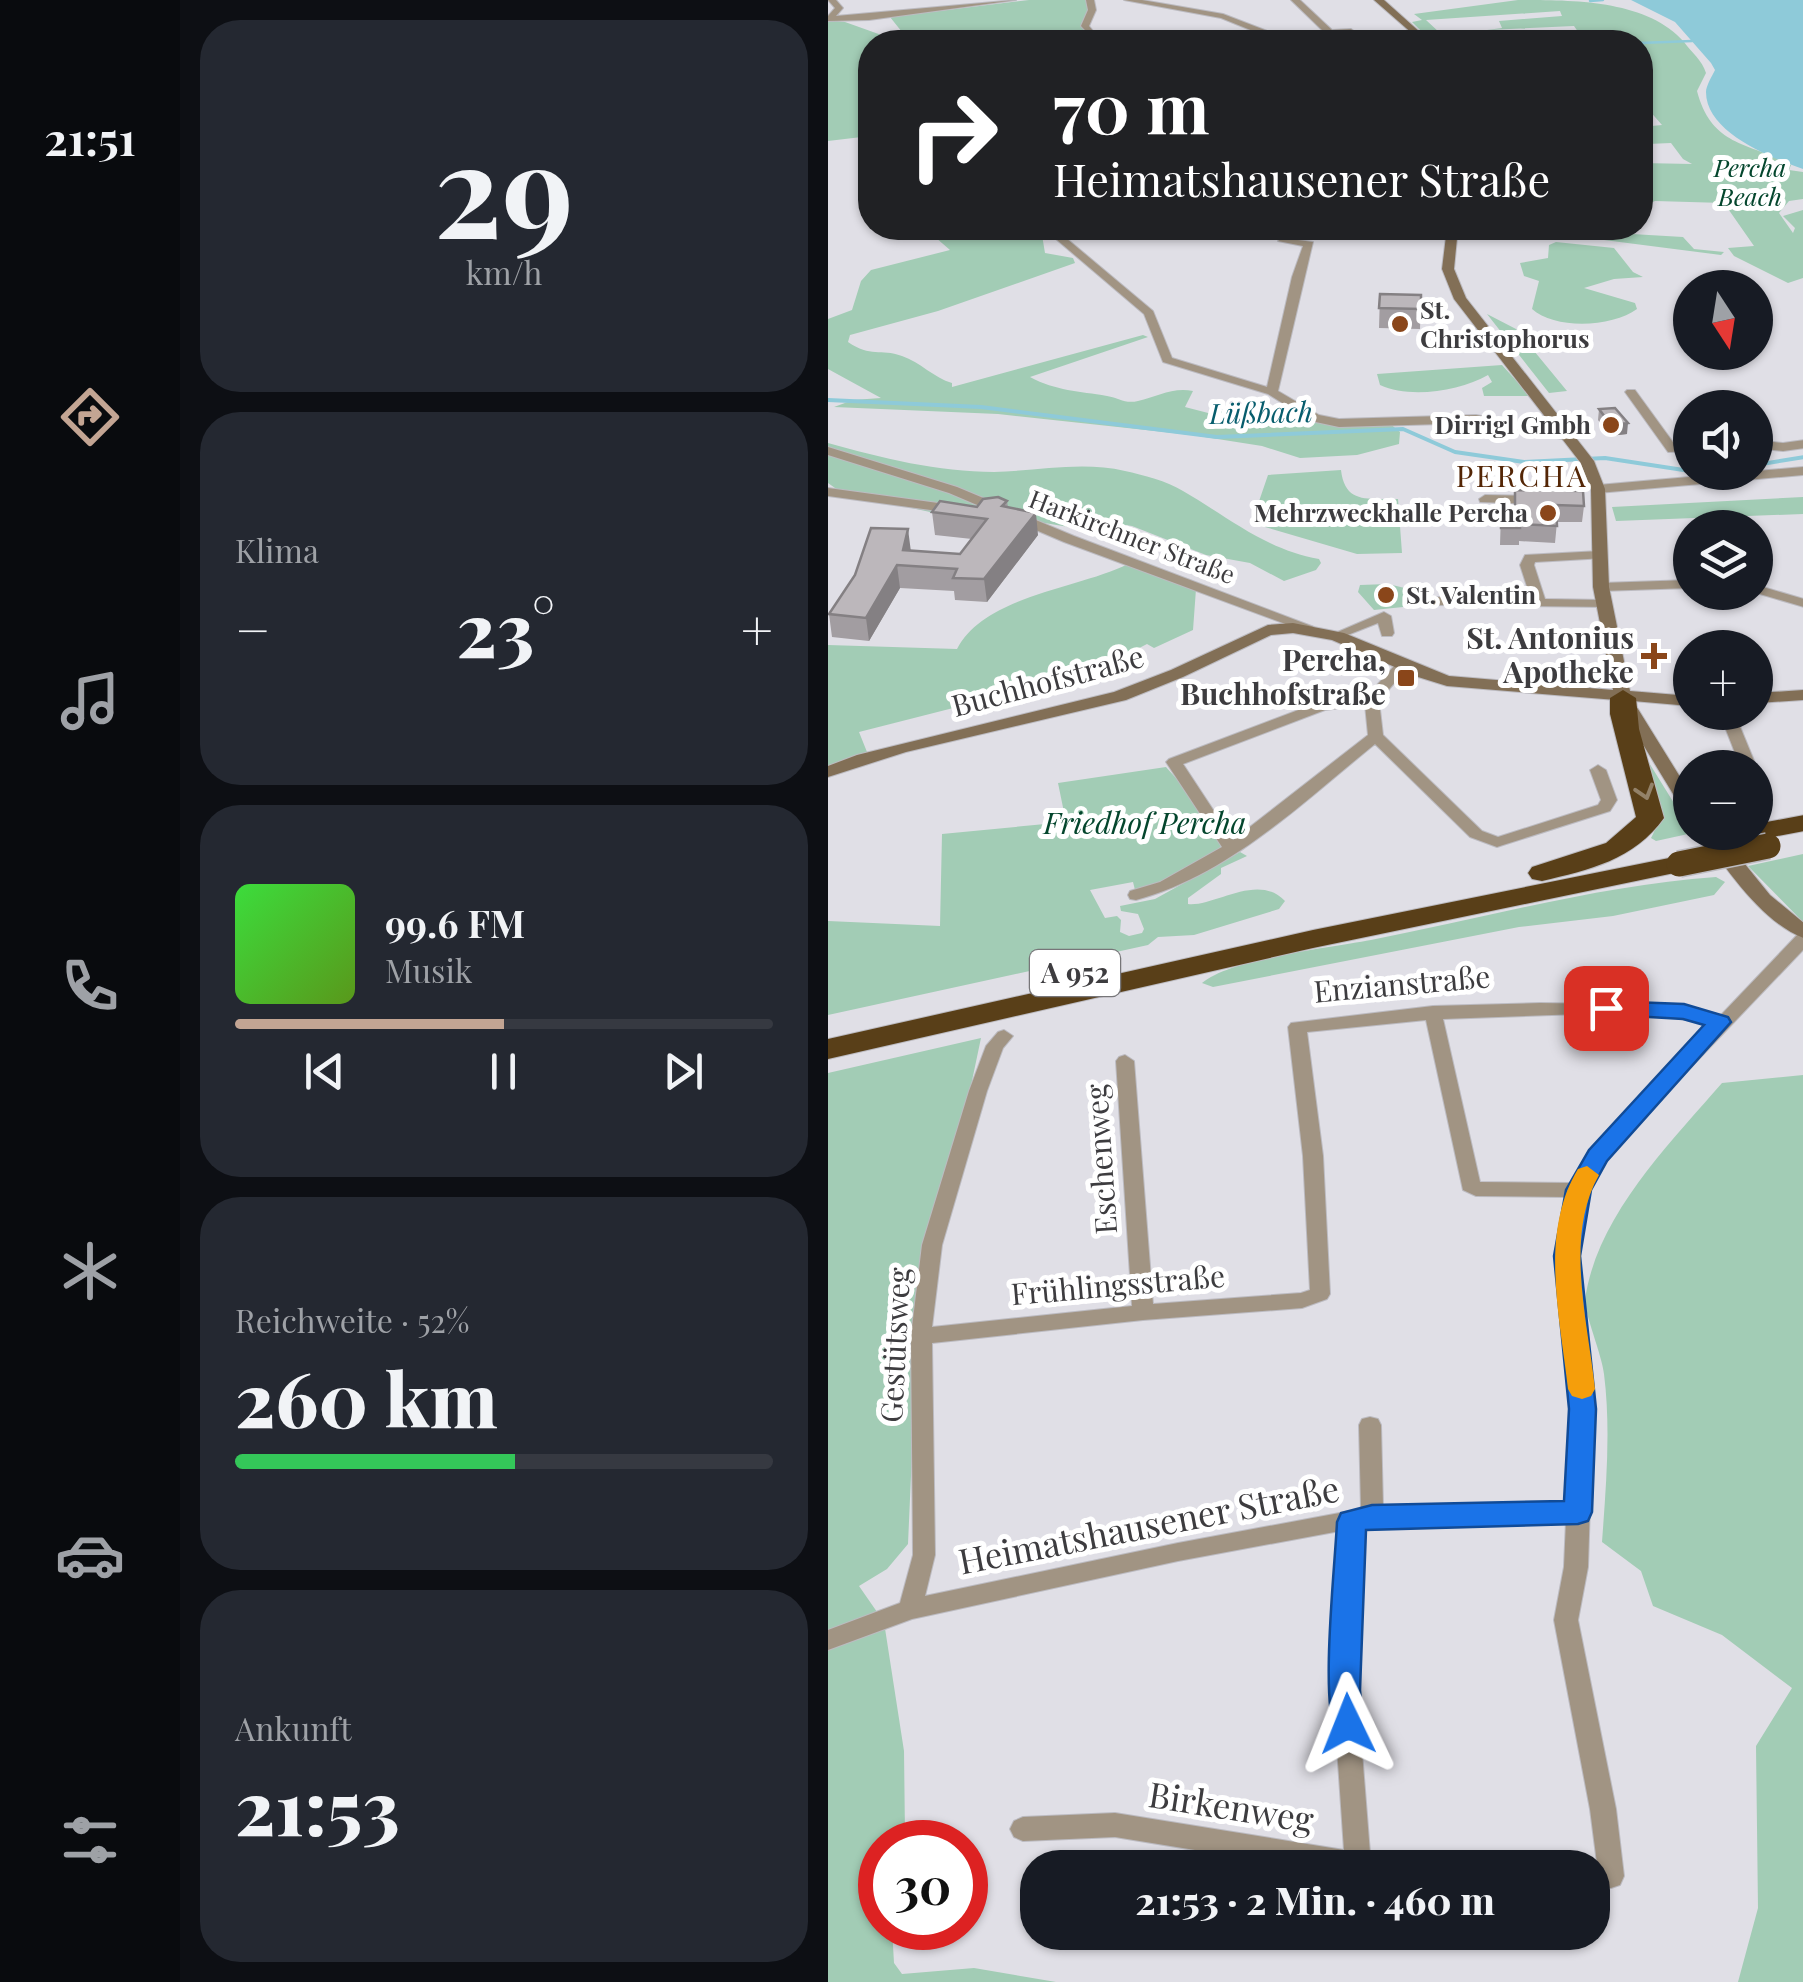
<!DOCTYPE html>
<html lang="de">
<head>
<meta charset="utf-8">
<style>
  :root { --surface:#171b24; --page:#242831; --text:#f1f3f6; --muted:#9ea1a6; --line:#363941; --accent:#c3a593 }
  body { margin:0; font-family:"Playfair Display",serif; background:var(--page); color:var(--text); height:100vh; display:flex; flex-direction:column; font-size:38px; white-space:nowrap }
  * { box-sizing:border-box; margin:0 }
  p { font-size:32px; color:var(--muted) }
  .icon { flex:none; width:55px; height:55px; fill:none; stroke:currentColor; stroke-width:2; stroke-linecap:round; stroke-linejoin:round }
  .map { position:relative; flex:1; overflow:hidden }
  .side { display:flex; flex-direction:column; gap:20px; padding:20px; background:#0d0f14; width:648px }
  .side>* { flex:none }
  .hud { position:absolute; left:30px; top:30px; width:795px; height:210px; border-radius:40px; box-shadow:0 2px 8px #0004; background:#202124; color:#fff; overflow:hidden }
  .needle { width:65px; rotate:168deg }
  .buttons { position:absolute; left:845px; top:270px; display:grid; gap:20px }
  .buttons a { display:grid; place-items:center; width:100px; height:100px; border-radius:50%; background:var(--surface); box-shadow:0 2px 8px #0004; font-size:50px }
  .speed { position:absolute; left:30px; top:1820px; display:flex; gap:20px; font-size:50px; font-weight:700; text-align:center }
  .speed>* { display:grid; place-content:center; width:130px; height:130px; border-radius:50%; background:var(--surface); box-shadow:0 2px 8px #0004; line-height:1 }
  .speed .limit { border:15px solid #d22; background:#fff; color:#111 }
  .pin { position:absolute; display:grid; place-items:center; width:85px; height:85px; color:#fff; margin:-42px; border-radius:20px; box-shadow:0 5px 15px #0006 }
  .me { position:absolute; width:110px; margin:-55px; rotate:358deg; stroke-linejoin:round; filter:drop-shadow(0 0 8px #0008) }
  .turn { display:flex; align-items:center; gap:35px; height:210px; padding:0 30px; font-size:45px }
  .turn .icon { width:130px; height:130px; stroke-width:2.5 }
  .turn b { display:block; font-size:70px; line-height:85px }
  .big { font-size:75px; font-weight:800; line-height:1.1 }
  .side .widget { flex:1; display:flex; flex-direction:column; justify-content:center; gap:15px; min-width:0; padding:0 35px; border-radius:40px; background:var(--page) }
  .side .dial { align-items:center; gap:0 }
  .dial b { font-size:130px; line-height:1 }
  .song { display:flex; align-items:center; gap:30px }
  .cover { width:120px; height:120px; border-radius:15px; background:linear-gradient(135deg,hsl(120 70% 55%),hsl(90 70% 35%)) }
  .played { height:10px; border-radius:5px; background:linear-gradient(90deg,var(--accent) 50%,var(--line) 50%) }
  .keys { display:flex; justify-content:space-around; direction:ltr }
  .heat { display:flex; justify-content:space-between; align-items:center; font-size:55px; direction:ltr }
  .charge { height:15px; border-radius:8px; background:linear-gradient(90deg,#34c759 52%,var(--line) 0) }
  .trip { position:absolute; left:192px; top:1850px; width:590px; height:100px; border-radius:40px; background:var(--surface); box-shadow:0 2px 8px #0004; font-weight:800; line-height:100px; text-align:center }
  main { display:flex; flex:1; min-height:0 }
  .tabs { display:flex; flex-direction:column; width:180px; justify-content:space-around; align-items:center; background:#090b0e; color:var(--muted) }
  .tabs .icon { width:70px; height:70px }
  .tabs .on { color:var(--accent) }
  .tabs b { font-size:45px; color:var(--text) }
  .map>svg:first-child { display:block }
  .green { fill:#a2ccb5 }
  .water { fill:#8ecad9 }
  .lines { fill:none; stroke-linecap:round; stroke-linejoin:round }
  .stream-far1 { stroke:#8ecad9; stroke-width:2.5 }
  .stream { stroke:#8ecad9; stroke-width:4 }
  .street-casing { stroke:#bcbbc1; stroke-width:2 }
  .secondary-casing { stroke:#bcbbc1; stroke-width:2 }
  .highway-casing { stroke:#bcbbc1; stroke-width:2 }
  .street { fill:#a19483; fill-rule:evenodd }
  .secondary { fill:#826f56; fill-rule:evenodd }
  .highway { fill:#593f18; fill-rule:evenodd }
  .highway-bridge-casing { stroke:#bcbbc1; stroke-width:28; stroke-linecap:butt }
  .highway-bridge { stroke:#593f18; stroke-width:25 }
  .wall { fill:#a29da1 }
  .shaded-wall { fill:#848083 }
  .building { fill:#bcb7bb; stroke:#848083; stroke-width:2.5 }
  .oneway { stroke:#938269 }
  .route { fill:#1a73e8; stroke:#114b97; stroke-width:2.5 }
  .slow { fill:#f59e0b }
  .poi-dot { fill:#8a461a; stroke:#fff; stroke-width:4 }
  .labels { text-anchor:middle; stroke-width:10; stroke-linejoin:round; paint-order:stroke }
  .far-park-label { font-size:25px; font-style:italic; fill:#04462d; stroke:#fff }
  .far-poi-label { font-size:25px; font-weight:bold; fill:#3d3c3f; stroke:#fff; text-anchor:start }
  .far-street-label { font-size:25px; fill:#3d3c3f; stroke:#fff }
  .far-water-label { font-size:28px; font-style:italic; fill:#075d6d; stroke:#fff }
  .shield { fill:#fff; stroke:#777679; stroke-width:2.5 }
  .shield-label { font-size:28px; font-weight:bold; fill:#3d3c3f }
  .far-quarter-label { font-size:30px; letter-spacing:2.5px; fill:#542606; stroke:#fff }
  .poi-label { font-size:30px; font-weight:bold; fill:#3d3c3f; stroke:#fff; text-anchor:end }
  .street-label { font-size:30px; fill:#3d3c3f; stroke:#fff }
  .park-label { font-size:30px; font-style:italic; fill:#04462d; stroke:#fff }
  .near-street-label { font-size:35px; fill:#3d3c3f; stroke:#fff }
</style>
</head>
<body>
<main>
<nav class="tabs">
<b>21:51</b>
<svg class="icon on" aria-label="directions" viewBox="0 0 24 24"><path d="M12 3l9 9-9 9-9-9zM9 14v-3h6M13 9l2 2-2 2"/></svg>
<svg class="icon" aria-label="music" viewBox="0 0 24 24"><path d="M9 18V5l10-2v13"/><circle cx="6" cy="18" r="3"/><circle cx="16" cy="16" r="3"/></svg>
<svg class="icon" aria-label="phone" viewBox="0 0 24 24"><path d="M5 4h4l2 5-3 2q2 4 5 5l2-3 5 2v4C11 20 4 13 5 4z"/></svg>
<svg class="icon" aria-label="climate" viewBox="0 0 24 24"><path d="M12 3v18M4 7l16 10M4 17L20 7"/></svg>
<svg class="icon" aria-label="car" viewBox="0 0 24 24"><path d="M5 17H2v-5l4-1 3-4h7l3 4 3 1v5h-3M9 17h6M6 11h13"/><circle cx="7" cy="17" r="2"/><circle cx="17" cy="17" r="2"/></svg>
<svg class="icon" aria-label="filters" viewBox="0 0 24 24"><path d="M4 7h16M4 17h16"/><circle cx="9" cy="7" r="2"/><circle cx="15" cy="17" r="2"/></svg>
</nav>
<section class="side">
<div class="widget dial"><b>29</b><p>km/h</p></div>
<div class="widget"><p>Klima</p>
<div class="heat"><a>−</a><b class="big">23°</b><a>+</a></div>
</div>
<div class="widget">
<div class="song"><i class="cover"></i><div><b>99.6 FM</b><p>Musik</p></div></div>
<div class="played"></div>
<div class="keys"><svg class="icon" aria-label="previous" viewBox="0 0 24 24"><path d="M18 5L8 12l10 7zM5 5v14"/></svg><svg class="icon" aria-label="pause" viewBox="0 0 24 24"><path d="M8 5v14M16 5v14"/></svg><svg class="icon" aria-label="next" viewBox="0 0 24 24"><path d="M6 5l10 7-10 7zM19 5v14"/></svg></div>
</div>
<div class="widget"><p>Reichweite · 52%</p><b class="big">260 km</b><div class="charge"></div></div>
<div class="widget"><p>Ankunft</p><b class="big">21:53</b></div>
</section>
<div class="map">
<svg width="976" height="1982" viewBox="0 0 976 1982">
  <rect width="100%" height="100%" fill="#e0dfe6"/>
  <path class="green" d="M201 0H258L261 10 253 24 257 32 255 42H80L68 36 74 32 62 17Z
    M690 0C747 0 819 0 856 42 864 53 874 60 878 73L869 91C884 148 922 142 963 165L961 170 975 172V199L961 201 951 213 965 233 967 228 955 216 975 210V278L960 283 906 256 900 248 926 246 896 203 827 201 813 207V163L864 164 855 159 843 143 820 144 813 127 834 125 813 101 812 42H701L755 39 746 26 659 30 674 28 671 21 734 16 732 11 598 20 612 33 638 34 617 37 619 42H604L584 22 594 20 586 14Z
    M0 20 17 22 73 42H42V136L0 141Z
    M93 228H204L214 235 217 253 245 258 247 263 110 311 22 335 20 342C43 358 52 348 74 356 92 362 106 378 124 383V387L315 335 320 337 202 377C228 391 251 391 279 396 291 398 297 404 310 401 329 397 344 387 365 391L357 407 384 414 418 404 425 406V418L561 423 572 432 571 444 529 455 472 458 434 446 364 435 170 414 6 407 25 400 53 398 0 369V319L24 310 33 281 43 270 122 250 107 237H94L87 229Z
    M804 234 855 237 866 249 896 252 893 255 776 240Z
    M728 242 786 248 805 272 815 277 786 279 756 288 807 303 809 309C785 327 727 330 704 309L711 281 696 276 692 263 720 258 721 245Z
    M659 314 688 329 739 391 721 393Z
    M674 365 702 396H656L654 388 664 382 660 375C632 391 582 399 552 385L549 374Z
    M0 443C53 458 111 472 166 472 209 471 254 461 297 471 315 475 339 481 355 491 400 517 438 550 491 559L493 563 488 570 456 581 422 563 378 555 304 526 276 522 247 528 192 519 116 515 14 493 0 483Z
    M513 470C517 505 541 498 570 499L574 553 529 554 430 525 427 513 440 475Z
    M975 497V514L788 521 784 507Z
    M300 564 368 589 365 630 326 648 319 644 282 663 135 696 137 705 31 732 43 762 0 777V645L129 649C157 595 250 589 300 564Z
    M560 584 585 590 592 599 575 607 546 610 530 592 532 585Z
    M810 745 862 829 860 834 828 841 823 838C840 809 819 774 810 745Z
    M338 767 370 803 393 847 332 885 307 890 305 882 262 890 277 918 289 916 293 920 292 932 301 936 314 933 316 929 310 914 293 911 292 906 327 899 412 852 419 856 393 868V874L360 898V904C386 907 430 872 457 901L451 909 366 935 330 937 320 945 0 1015V921L112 926 114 834 238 822 230 783Z
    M975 854V922L920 866Z
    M888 877 897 882 886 895 785 916 691 927 385 987 374 983C404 958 501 948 543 940 657 918 773 885 888 877Z
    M153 1038 133 1133 99 1227 90 1318 80 1544 59 1569 31 1586 56 1622 76 1751 77 1835 74 1842H52V1928H64L66 1963 74 1974 146 1968 228 1982H0V1073Z
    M975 1075V1982H910L930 1908 928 1746 964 1688 894 1635 825 1606 813 1571 774 1542C778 1487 783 1429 776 1374 774 1355 756 1312 757 1300 768 1217 842 1143 894 1083Z"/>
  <path class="water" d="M803 0H975V169C944 158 878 133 878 92 878 86 884 76 887 70L883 63 847 22Z"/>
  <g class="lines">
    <path class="stream-far1" d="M762 1 775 0
      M812 43 864 41"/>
    <path class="stream" d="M0 400 153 407 389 437 575 429 627 452 696 462 777 458 862 471
      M928 465 976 457"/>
    <defs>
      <path id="street" d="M0 0H8L15 8 8 16 188 0 41 20 0 21V16L7 8Z
        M258 0H266L268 10 261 26 269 36 265 38 253 26 260 10Z
        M296 0H314L395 14 447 34 495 31 463 0H472L504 30 523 29 540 42H531L518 34 457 39 462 42H452L393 18Z
        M215 228H226L325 311 344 358 439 387 464 277 475 246 450 241 455 238 485 242 450 391 491 415 511 419 648 415 740 432 746 436 740 440 648 423 511 427 483 421 440 394 335 362 316 314Z
        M799 390H807L847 445 862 443V451L840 452 797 392Z
        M928 440 955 443 976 440V448L955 451 928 448Z
        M0 447 129 487 246 536 486 627 479 631 474 630 236 542 121 493 0 455Z
        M976 467V475L770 493 764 489 770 485Z
        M0 488 132 506 138 510 132 514 0 496Z
        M657 495 706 496 712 500 706 504 652 502 651 499Z
        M772 551 779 555 777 558 707 562 706 565 717 599 776 600 781 601V607L606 605 599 601 606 597 703 599 692 565 697 555Z
        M862 580V588L773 591 766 587 773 583Z
        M928 585 976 599V607L925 592Z
        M556 612 563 616 566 633 564 636H554L550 623 512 638 505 634Z
        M573 663 580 667 551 701 555 735 654 831 670 837 770 805 773 800 762 770 770 765 778 770 789 800 782 811 675 845 669 847 642 837 547 744C474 803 401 875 308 900L302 899 300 895 302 891 332 882 394 847 338 762 341 759 489 703 539 696 568 664ZM537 705 540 735 405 840 355 764 497 710Z
        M891 712H906L929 768 928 770 913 768Z
        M928 773 935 775 938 778 935 781 928 783Z
        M976 933V949L803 1130 777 1160 760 1190 749 1255 765 1409 760 1567 750 1620 788 1809 796 1876 792 1885 783 1888 765 1887V1868H755L769 1863 762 1809 726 1620 736 1567 738 1521 535 1527 529 1689 542 1853 601 1856 610 1859 614 1868H477L287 1837 195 1841 186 1837 182 1829 186 1821 195 1817 287 1813 516 1850 505 1689 512 1531 350 1561 84 1619 0 1650V1630L72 1603 85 1555 83 1336 94 1245 141 1091 158 1046 170 1032 176 1030 185 1036 175 1048 159 1091 114 1245 104 1327 304 1306 288 1061 291 1057 297 1055 306 1061 325 1304 473 1293 482 1290 475 1156 460 1027 463 1023 605 1006 712 1003 843 1005 892 1016 970 934ZM752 1014 843 1017 883 1025 763 1151 744 1183 652 1182 615 1019ZM598 1020 635 1190 648 1196 739 1197 729 1255 743 1409 739 1503 555 1507 553 1425 550 1419 542 1417 534 1419 531 1425 533 1509 350 1543 97 1596 107 1555 104 1343 315 1320 474 1308 499 1299 502 1294 495 1156 479 1032Z"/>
      <path id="secondary" d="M546 0H556L603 42H594Z
        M619 228H630L626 269 638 298 766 461 777 489 781 587 802 691 862 696V706L805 701 862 793V812L853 807 788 700 619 686 590 677 504 640 465 633 443 635 355 677 298 700 78 752 0 777V766L29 755 286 692 343 670 440 625 465 623 516 633 621 676 785 690 765 587 763 489 752 462 626 299 614 269Z
        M976 690V700L928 703V693Z
        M872 832H891L942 895 976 923V938C935 924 896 866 872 832Z"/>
      <path id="highway" d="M795 690 808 698 811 729 836 818C806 860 761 870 714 881L704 879 700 873 704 867 778 843 808 817 782 714V698Z
        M976 815V831L928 840 915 832H928V824Z
        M851 856 865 864 861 870 485 948 0 1059V1039L485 930Z"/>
    </defs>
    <use href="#street" class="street-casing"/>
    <use href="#secondary" class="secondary-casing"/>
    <use href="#highway" class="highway-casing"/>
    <use href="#street" class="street"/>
    <use href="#secondary" class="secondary"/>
    <use href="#highway" class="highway"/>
    <defs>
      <path id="highway-bridge" d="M851 864 940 846"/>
    </defs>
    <use href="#highway-bridge" class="highway-bridge-casing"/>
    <use href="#highway-bridge" class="highway-bridge"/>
  </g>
  <path class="wall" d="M552 294 593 295 592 329 551 328Z
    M771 409 799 434 782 436 770 420Z
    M687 490 756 506 754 522H729L727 543 691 541V545H672L673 513H686Z
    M179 501 180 507 210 535 159 602 127 600 126 591 72 588 41 641 4 637 1 614 82 551 132 554 144 539 107 535 104 512 149 507Z"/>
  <path class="shaded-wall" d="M800 423 799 434 782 436 783 425Z
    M208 513 210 535 159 602 156 579Z
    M80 529 83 552 75 550Z
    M69 565 72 588 41 641 38 618Z"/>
  <path class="building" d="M552 294 593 295V309L551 308Z
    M787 408 800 423 783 425 771 409Z
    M687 490 755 491 756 506 728 505 729 526 692 524V528H673V513H687Z
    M170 497 179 501 174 506 208 513 156 579 125 578 129 569 69 565 38 618 1 614 27 575 43 528 80 529 75 550 132 554 159 519 104 512 112 501 149 507 155 499Z"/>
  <defs><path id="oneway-chevron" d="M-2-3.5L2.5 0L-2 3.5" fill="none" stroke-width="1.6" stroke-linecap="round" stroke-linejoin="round" transform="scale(2.5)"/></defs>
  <use class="oneway" href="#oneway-chevron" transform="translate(817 792) rotate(73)"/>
  <path class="route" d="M778 1001 856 1004 900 1017 903 1022 779 1161 763 1190 752 1256 768 1409 764 1512 760 1521 750 1524 538 1530 532 1690 535 1724 531 1734 520 1738 508 1734C492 1699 507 1567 509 1522L513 1513 544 1505 736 1501 741 1409 726 1256 738 1190 761 1150 876 1025 855 1019 770 1014 766 1008Z"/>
  <path class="slow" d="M759 1166 771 1175C736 1236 760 1322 767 1389L763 1396 754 1399 744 1396 740 1389C732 1317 711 1233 750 1169Z"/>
  <g class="poi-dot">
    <circle cx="572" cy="324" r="10"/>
    <circle cx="783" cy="425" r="10"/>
    <circle cx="720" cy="513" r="10"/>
    <circle cx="558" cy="595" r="10"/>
    <path d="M821 641h10v10h10v10h-10v10h-10v-10h-10v-10h10z"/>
    <rect x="568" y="668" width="20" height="20" rx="5"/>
  </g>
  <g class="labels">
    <g class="far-park-label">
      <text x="922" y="177">Percha<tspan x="922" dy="29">Beach</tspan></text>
    </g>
    <g class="far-poi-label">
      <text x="592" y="319">St.<tspan x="592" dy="29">Christophorus</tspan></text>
      <text x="763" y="434" text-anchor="end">Dirrigl Gmbh</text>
      <text x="700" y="522" text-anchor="end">Mehrzweckhalle Percha</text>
      <text x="578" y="604">St. Valentin</text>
    </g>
    <g class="far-street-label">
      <text transform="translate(304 537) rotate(21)" y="9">Harkirchner Straße</text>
    </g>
    <g class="far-water-label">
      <text transform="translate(433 413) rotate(-1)" y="10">Lüßbach</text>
    </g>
    <rect class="shield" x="202" y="950" width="90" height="46" rx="8"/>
    <g class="shield-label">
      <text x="247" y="983">A 952</text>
    </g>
    <g class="far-quarter-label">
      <text x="694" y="487">PERCHA</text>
    </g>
    <g class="poi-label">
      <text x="806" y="649">St. Antonius<tspan x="806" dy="34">Apotheke</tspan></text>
      <text x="558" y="671">Percha,<tspan x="558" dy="34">Buchhofstraße</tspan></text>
    </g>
    <g class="street-label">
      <text transform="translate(220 682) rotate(-15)" y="10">Buchhofstraße</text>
      <text transform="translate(574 985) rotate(-5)" y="10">Enzianstraße</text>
      <text transform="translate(274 1159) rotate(-94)" y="10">Eschenweg</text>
      <text transform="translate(290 1286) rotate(-5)" y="10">Frühlingsstraße</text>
      <text transform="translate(68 1345) rotate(-87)" y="10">Gestütsweg</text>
    </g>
    <g class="park-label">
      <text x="317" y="834">Friedhof Percha</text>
    </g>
    <g class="near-street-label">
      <text transform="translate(321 1526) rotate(-11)" y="12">Heimatshausener Straße</text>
      <text transform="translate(403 1808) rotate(9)" y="12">Birkenweg</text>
    </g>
  </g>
</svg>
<div class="buttons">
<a><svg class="needle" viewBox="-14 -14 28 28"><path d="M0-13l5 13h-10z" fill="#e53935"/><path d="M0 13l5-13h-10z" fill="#9ea1a6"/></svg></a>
<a><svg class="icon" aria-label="sound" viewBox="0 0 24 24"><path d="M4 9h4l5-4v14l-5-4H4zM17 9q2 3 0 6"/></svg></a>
<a><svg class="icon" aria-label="layers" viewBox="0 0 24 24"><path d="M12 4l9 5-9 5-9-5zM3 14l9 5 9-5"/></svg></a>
<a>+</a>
<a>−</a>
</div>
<div class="speed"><div class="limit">30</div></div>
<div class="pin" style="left:778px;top:1008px;background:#d93025"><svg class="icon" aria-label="arrive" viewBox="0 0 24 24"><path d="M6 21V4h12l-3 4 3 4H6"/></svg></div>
<svg class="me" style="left:520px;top:1724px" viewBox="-20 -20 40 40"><path d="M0-17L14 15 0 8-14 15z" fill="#1a73e8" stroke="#fff" stroke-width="4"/></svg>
<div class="trip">21:53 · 2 Min. · 460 m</div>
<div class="hud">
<div class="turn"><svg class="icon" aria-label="right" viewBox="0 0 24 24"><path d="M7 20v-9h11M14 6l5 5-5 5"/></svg><div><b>70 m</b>Heimatshausener Straße</div></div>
</div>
</div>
</main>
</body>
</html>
